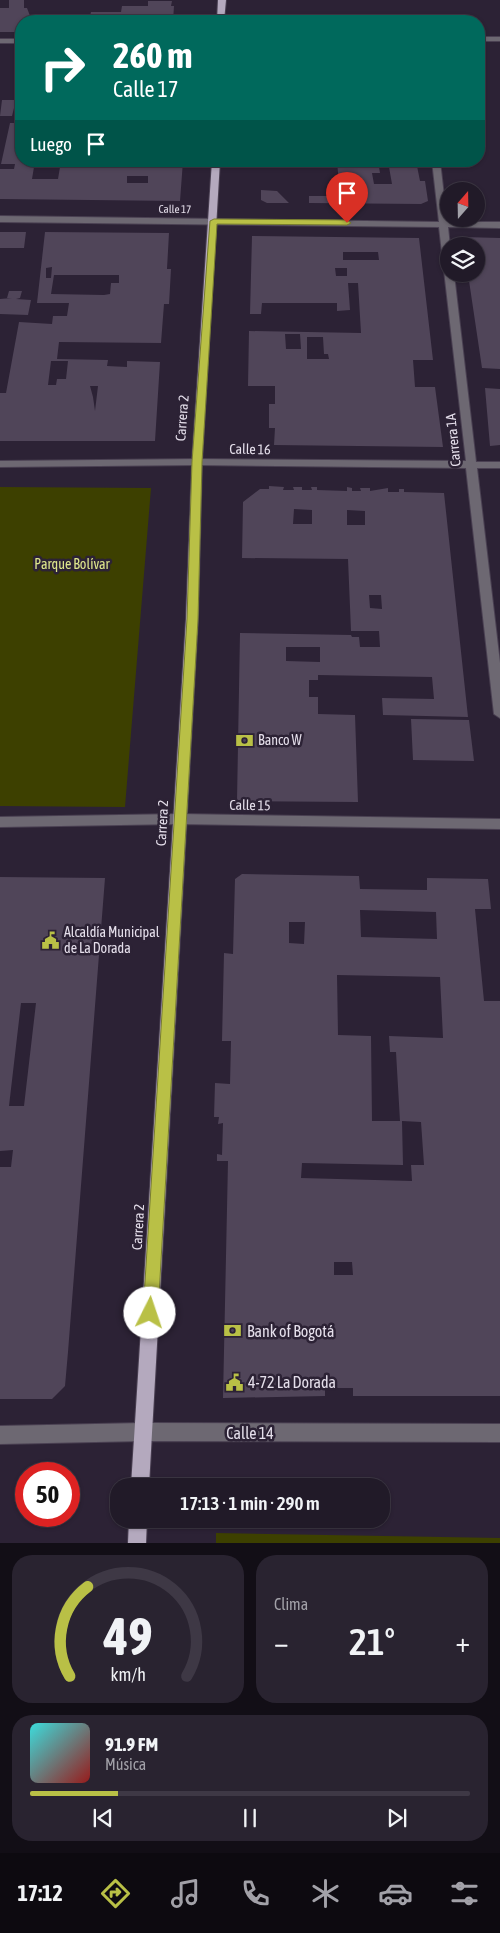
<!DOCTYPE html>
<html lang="es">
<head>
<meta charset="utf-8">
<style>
  :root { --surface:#211a28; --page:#292330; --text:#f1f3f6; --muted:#a2a1a8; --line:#3e3845; --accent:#b9c046 }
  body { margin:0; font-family:"Asap Condensed",sans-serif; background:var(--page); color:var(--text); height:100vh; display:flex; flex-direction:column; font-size:19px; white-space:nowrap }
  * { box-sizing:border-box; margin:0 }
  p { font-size:16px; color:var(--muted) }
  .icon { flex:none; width:28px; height:28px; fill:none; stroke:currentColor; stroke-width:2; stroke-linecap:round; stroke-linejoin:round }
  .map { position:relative; height:1543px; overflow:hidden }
  .drawer { display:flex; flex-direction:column; gap:12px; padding:12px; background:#120e16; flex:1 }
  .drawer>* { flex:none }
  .top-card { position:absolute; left:15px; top:15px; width:470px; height:152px; border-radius:20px; box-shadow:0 1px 4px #0004,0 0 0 1px var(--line); background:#00695c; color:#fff; overflow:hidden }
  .needle { width:32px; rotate:20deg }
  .fabs { position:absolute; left:440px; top:182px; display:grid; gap:10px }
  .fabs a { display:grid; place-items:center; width:45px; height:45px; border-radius:50%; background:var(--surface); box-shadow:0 1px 4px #0004,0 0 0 1px var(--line); font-size:25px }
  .speed { position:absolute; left:15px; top:1462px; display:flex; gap:10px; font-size:25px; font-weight:700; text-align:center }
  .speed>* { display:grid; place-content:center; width:65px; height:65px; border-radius:50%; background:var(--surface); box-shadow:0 1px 4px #0004,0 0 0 1px var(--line); line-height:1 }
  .speed .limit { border:8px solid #d22; background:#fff; color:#111 }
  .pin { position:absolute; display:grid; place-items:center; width:42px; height:42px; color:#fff; margin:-51px -21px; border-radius:50% 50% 50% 0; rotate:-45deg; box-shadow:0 0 5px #0007 }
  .pin .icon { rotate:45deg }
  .me { position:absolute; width:55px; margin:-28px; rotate:4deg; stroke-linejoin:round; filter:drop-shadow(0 0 4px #0008) }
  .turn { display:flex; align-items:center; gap:18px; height:105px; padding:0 15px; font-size:22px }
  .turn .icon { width:65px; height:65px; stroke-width:2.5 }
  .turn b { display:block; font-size:35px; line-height:42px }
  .then { display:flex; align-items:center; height:48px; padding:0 15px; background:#0003; gap:10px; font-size:19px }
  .big { font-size:38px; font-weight:600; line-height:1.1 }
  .drawer .tile { flex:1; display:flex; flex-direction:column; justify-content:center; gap:8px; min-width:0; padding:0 18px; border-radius:20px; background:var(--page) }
  .drawer .dial { align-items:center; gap:0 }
  .dial svg { height:130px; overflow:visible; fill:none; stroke:var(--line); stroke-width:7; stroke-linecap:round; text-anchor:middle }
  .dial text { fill:var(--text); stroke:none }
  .song { display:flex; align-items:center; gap:15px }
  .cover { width:60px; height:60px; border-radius:8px; background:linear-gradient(135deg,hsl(180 70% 55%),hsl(0 70% 35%)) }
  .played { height:5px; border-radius:2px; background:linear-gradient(90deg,var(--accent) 20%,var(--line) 20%) }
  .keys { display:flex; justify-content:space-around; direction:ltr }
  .heat { display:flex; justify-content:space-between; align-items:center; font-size:28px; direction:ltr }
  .drawer .tiles { flex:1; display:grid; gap:12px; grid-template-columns:1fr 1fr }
  .tile:last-child { grid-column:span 2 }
  .trip { position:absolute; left:110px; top:1478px; width:280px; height:50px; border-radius:20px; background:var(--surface); box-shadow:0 1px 4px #0004,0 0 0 1px var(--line); font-weight:600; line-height:50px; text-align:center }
  .tabs { display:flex; height:80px; justify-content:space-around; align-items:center; background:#0d0a10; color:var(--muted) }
  .tabs .icon { width:35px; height:35px }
  .tabs .current { color:var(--accent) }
  .tabs b { font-size:22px; color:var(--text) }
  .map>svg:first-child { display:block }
  .green { fill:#3d4000 }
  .building { fill:#504559; fill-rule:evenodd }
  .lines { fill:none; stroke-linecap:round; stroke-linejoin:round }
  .minor-casing { stroke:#4a4052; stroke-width:2 }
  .major-casing { stroke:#4a4052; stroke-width:2 }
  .minor { fill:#6d6872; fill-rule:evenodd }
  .major { fill:#b4a9be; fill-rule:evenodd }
  .route { fill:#b9c046; stroke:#787d2e }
  .labels { text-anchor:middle; stroke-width:5; stroke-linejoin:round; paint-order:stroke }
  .far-street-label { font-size:11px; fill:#e5dfeb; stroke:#2c2235 }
  .street-label { font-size:14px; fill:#e5dfeb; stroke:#2c2235 }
  .park-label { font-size:14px; fill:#dee68c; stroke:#2c2235 }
  .poi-label { font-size:14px; fill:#e5dfeb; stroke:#2c2235; text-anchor:start }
  .near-poi-label { font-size:16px; fill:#e5dfeb; stroke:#2c2235; text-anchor:start }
  .near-street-label { font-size:16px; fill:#e5dfeb; stroke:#2c2235 }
</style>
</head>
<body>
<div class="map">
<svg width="500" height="1543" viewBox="0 0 500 1543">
  <rect width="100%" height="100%" fill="#2c2235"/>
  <path class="green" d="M0 487 151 488 125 807 0 806Z
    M216 1533 500 1538V1543H216Z"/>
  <path class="building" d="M9 0H24V8H27L32 21H21V32H0V8H9Z
    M148 1H172L171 6H174L173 21H89L91 12H121L122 6H148Z
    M2 100H16L12 116H0Z
    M10 123H21V161H35L32 179H58L61 161H183L180 201 0 199V169H14L15 164H1ZM127 176H148V183H127Z
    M337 161H356L357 165H372L371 161H416L420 181H425L428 201 421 204 309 203V196H340ZM379 167H389L392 184H374L372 173H380Z
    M261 190 277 191 289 203H267L261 200Z
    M0 232H26L24 248H0Z
    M45 232 169 233 167 269H171L170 287 169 304H164L161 343 59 342 57 359 108 360 107 366 127 367V361L160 362 155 441H0V393H6L19 322 52 324 53 316H67L69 303H37ZM52 267 51 278H46V268ZM54 275H119V283H111L110 294 104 295 51 294ZM51 361H68L66 379H57L56 385H48ZM90 386H98L95 411 93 397Z
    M252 236 419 238 433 360H413L415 387H435L443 447 274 445 275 428H269V404H275V386H248L249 331 361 333 358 283H348L350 310 337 311V303H262L261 314H250ZM343 252H378L379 260H343ZM335 268H347V276H336ZM285 334H300L301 349H286ZM307 337H323L324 354H328L329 359H307Z
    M463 237 500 238V369L482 368 468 274H476V246H464Z
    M9 291H22L20 298 16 299 31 300 28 315 0 314V299L12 298H7Z
    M485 388 500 389V445L490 446Z
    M269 486 284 487 283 490H294L293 487H302V490H312L311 487H317V490L347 491V487L352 488V491H361L360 488H370V491L388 488V492H399V489H404V492L444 493 468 717 383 715 382 698 434 699 432 677 318 675V680H309V697H318V714L355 715 358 802 237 801 240 633 351 635 352 637H359L360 647H380L379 631H351L348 559 242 558 243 502 260 489H269ZM294 509 312 510V524H293ZM347 510 365 511V525H347ZM369 595H381L382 609 370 608ZM286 647H320V662L286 661Z
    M411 719 469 720 474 761 413 760Z
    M242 874 359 876 360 889 427 890V878L488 879 491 909H475L484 1001H500V1396H353V1388H325V1396L223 1398 228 1161H217V1154L222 1155 223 1123 218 1124 219 1117H214L215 1083 230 1084 231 1041H222L224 953 233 954 235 879ZM360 910 436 912 437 939 361 937ZM289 922H305L304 944 289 943ZM337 975 440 977 443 1038 389 1036 390 1052H396L400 1121H372L371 1036 338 1035ZM402 1121 421 1122 424 1165H411L412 1181 301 1178 302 1163 403 1165ZM334 1262H352L353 1275H334Z
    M0 877 105 878 68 1352 65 1386 52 1399H0V1167H11L13 1150 0 1151ZM21 1003H36L24 1106H9Z"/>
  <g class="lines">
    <defs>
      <path id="minor" d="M479 37H500V41H479Z
        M0 39H21V43H0Z
        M432 161H440L447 222H500V228L448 227 450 246 449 274H454L476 462H500V468H477L500 663V718L494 714 466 468 197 465 0 467V461L197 459 466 461 439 227 0 222V216L439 222Z
        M180 814 500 819V829L180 824 0 827V817Z
        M143 1423 500 1424V1442L143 1441 0 1444V1426Z"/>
      <path id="major" d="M218 0H226L224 21H217Z
        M212 161H220L202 462 198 619 149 1486H131L186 619 192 462Z
        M129 1519H147L146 1543H128Z"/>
    </defs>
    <use href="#minor" class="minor-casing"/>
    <use href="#major" class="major-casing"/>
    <use href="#minor" class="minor"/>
    <use href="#major" class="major"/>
  </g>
  <path class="route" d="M214 219 347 220 351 223 347 225 217 224 202 462 198 619 158 1313 156 1319 150 1321 145 1319 143 1313 187 619 192 462 210 221Z"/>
  <defs>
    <symbol id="bank-bare" viewBox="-9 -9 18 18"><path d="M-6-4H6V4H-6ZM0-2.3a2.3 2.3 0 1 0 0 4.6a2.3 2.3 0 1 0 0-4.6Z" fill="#b9c046" stroke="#2c2235" stroke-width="2.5" paint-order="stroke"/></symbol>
    <symbol id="civic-bare" viewBox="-9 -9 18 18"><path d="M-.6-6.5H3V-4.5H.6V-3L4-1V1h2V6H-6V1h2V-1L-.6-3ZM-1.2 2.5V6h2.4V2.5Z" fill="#b9c046" stroke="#2c2235" stroke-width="2.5" paint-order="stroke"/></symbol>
  </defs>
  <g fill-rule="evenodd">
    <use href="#bank-bare" x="232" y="728" width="25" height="25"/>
    <use href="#civic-bare" x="38" y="928" width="25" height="25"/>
    <use href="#bank-bare" x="220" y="1318" width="25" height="25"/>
    <use href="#civic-bare" x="222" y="1370" width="25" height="25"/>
  </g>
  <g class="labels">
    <g class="far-street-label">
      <text transform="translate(175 209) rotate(1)" y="4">Calle 17</text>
    </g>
    <g class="street-label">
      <text transform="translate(182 418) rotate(-86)" y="5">Carrera 2</text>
      <text transform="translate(453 440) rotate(-96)" y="5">Carrera 1A</text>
      <text transform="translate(250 449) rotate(1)" y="5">Calle 16</text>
      <text transform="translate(250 805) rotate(1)" y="5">Calle 15</text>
      <text transform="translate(162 823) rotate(-87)" y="5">Carrera 2</text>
      <text transform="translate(138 1227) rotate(-87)" y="5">Carrera 2</text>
    </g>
    <g class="park-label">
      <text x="72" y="569">Parque Bolívar</text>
    </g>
    <g class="poi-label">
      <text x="258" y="745">Banco W</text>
      <text x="64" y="937">Alcaldía Municipal<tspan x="64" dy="16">de La Dorada</tspan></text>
    </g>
    <g class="near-poi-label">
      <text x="247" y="1337">Bank of Bogotá</text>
      <text x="248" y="1388">4-72 La Dorada</text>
    </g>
    <g class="near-street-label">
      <text x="250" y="1439">Calle 14</text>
    </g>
  </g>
</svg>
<div class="fabs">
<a><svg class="needle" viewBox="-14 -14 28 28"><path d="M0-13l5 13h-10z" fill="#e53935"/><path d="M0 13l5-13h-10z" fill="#a2a1a8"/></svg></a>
<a><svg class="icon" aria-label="layers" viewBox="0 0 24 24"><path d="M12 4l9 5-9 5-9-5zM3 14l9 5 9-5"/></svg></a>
</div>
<div class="speed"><div class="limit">50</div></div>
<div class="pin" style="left:347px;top:223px;background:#d93025"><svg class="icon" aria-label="arrive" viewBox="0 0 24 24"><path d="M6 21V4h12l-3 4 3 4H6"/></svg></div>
<svg class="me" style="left:150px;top:1313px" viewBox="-20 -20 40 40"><circle r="19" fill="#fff"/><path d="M0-13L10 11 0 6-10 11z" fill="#b9c046"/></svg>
<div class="trip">17:13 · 1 min · 290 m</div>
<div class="top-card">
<div class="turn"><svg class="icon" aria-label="right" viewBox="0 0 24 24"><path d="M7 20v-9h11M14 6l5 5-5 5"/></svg><div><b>260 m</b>Calle 17</div></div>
<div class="then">Luego<svg class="icon" aria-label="arrive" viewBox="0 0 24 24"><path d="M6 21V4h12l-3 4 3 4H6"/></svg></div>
</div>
</div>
<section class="drawer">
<div class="tiles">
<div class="tile dial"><svg viewBox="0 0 100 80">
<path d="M14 69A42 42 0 1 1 86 69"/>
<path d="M14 69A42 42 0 0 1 25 14" stroke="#b9c046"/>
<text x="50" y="56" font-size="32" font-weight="700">49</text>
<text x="50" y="72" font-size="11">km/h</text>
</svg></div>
<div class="tile"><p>Clima</p>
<div class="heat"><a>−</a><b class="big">21°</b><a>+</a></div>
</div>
<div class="tile">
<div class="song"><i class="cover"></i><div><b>91.9 FM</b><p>Música</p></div></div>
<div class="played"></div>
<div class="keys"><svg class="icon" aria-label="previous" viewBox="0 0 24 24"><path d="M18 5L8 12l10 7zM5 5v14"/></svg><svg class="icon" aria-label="pause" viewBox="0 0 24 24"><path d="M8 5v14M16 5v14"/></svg><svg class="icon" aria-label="next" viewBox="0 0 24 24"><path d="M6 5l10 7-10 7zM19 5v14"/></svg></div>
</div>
</div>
</section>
<nav class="tabs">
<b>17:12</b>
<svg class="icon current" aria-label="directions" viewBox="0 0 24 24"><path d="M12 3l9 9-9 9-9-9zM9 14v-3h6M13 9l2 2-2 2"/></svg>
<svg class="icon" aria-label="music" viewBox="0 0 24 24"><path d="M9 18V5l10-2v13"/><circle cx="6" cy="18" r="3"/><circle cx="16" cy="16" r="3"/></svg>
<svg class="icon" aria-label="phone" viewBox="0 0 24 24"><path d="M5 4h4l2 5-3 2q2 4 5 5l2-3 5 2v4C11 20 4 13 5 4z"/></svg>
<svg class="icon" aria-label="climate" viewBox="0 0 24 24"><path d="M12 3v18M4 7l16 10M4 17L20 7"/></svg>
<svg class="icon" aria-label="car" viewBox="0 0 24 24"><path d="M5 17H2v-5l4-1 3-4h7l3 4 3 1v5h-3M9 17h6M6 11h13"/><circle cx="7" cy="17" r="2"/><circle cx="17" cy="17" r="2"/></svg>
<svg class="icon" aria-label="filters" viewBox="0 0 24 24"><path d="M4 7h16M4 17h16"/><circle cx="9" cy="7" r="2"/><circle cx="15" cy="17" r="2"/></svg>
</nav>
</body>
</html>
